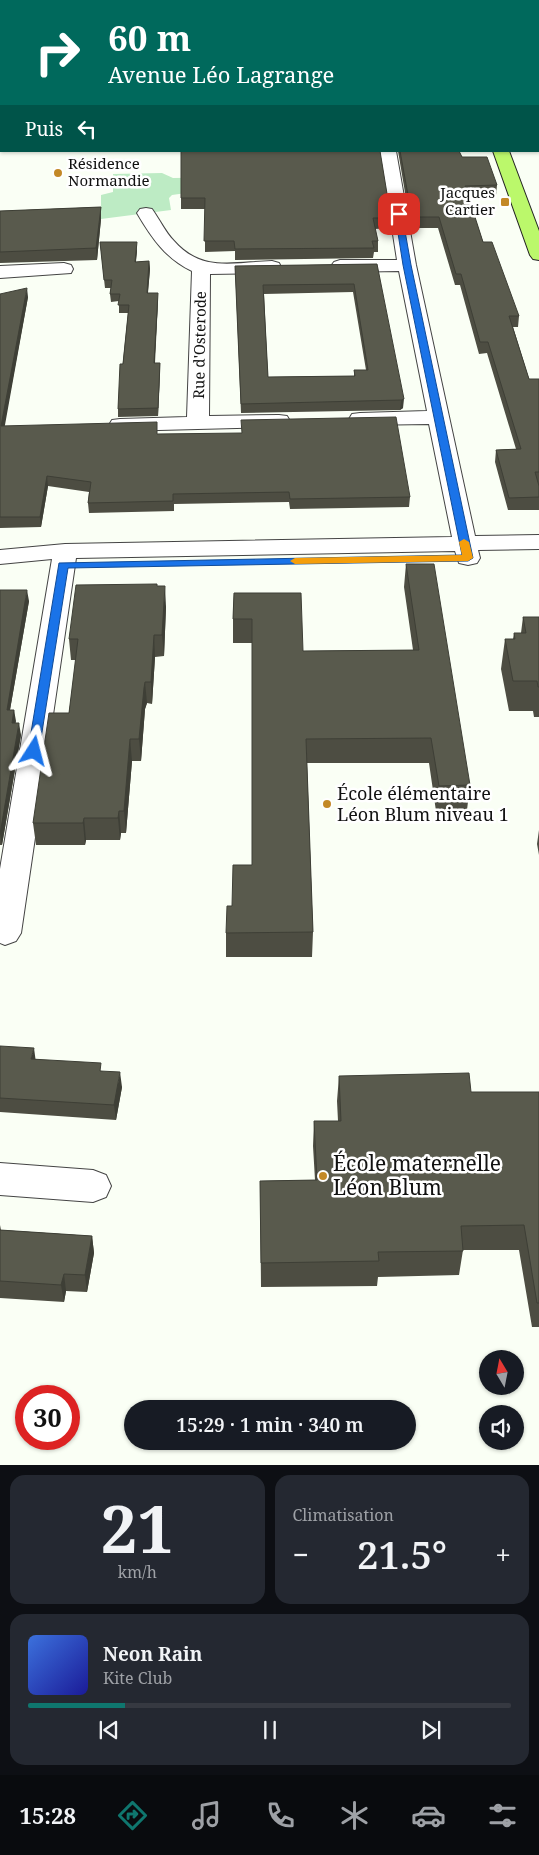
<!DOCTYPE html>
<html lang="fr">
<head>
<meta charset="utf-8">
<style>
  :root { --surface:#171b24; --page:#242831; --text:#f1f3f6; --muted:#9ea1a6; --line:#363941; --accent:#0f766e }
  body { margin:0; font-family:"Noto Serif",serif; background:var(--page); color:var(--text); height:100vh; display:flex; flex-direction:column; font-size:19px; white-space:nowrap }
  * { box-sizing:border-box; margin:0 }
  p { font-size:16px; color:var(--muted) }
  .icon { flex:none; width:28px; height:28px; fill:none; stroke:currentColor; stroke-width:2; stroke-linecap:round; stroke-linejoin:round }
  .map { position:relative; height:1465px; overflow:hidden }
  .details { display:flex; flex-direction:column; gap:10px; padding:10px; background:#0d0f14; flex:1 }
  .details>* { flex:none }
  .top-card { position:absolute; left:0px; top:0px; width:540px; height:152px; box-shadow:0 1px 4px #0004; background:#00695c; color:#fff; overflow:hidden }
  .needle { width:32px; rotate:350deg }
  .buttons { position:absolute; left:479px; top:1350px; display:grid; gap:10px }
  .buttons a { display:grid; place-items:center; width:45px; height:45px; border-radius:50%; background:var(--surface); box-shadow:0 1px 4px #0004; font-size:25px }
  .speed { position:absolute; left:15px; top:1385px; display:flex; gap:10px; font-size:25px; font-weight:700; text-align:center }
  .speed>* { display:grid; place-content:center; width:65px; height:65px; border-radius:50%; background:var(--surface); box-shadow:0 1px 4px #0004; line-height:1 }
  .speed .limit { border:8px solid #d22; background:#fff; color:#111 }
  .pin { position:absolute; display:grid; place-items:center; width:42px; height:42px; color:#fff; margin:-21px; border-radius:10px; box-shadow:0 2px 8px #0006 }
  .me { position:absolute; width:55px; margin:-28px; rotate:9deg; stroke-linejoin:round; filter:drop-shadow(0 0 4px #0008) }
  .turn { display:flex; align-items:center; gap:18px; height:105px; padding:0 25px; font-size:22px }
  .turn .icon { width:65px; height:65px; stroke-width:2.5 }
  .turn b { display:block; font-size:35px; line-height:42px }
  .then { display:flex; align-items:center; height:48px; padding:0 25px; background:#0003; gap:10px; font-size:19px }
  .big { font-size:38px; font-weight:600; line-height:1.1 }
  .details .widget { flex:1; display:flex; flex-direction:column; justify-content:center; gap:8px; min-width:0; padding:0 18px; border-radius:15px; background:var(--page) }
  .details .dial { align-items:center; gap:0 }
  .dial b { font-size:65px; line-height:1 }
  .song { display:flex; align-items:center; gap:15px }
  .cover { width:60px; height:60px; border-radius:8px; background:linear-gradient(135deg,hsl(220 70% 55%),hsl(240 70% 35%)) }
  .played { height:5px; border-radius:2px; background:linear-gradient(90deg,var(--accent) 20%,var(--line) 20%) }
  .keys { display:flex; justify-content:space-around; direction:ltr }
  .heat { display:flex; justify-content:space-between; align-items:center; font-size:28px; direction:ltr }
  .details .tiles { flex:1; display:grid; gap:10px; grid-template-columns:1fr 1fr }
  .widget:last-child { grid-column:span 2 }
  .trip { position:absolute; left:124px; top:1400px; width:292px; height:50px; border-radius:25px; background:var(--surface); box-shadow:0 1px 4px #0004; font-weight:600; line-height:50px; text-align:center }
  .menu { display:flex; height:80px; justify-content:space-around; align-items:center; background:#090b0e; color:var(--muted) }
  .menu .icon { width:35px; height:35px }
  .menu .on { color:var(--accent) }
  .menu b { font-size:22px; color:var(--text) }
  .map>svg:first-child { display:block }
  .green { fill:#bdebc4 }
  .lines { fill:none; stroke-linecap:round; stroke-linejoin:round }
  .street-casing { stroke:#444; stroke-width:2 }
  .primary-casing { stroke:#222; stroke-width:2 }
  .street { fill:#fff; fill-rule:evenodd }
  .primary { fill:#bbf86b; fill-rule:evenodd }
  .wall { fill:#4d4d42; fill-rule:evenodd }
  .shaded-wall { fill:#3e3f36 }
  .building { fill:#595a4d; stroke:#3e3f36; fill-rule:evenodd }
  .route { fill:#1a73e8; stroke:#114b97 }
  .slow { fill:#f59e0b }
  .poi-dot { fill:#c38927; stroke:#fff; stroke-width:2 }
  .labels { text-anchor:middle; stroke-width:5; stroke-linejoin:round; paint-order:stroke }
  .far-poi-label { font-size:15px; fill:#111; stroke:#fff; text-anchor:start }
  .far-street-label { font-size:15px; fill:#111; stroke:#fff }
  .poi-label { font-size:18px; fill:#111; stroke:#fff; text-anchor:start }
  .near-poi-label { font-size:21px; fill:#111; stroke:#fff; text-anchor:start }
</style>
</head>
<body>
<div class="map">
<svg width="539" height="1465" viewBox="0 0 539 1465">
  <rect width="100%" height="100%" fill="#fafff5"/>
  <path class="green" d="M162 173 173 178 307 176 172 195 169 198 171 210 101 219V195L113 192V174Z"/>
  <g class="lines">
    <defs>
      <path id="street" d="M0 92 1 93V102H0Z
        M380 151H396L416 265 475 536 539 535V549L478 550 480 558 477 563 468 565 459 563 455 551 76 558 21 933 16 941 5 945 0 943V869L52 559 0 564V550L65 544 452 537 429 424 360 425 352 424 349 419 352 414 360 413 427 411 399 271 340 272 334 270 331 266 334 262 340 260H397Z
        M146 208 152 209C160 220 165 232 174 241 202 273 234 262 272 261L279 263 281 267 279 271 272 273 210 274 209 416 279 415 287 416 290 421 287 426 279 427 120 431 112 430 109 425 112 420 120 419 187 417 192 271C166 259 151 237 137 213L140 209Z
        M64 263 71 265 73 269 71 273 0 278V266Z
        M0 1163 93 1170 106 1175 111 1186 106 1197 93 1202 0 1195Z"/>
      <path id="primary" d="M442 0H456L457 1H443Z
        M493 151H509L539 231V260L533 259 530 255Z"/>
    </defs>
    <use href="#street" class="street-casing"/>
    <use href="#primary" class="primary-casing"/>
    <use href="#street" class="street"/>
    <use href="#primary" class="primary"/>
  </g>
  <path class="wall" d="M181 151 391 218 390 228 375 229 378 241V252H374L373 258 235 260V251L205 252V209H181Z
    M398 151H459L462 157 497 185 496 196H468L483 242 519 316 518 327H513L529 379H539V510H508L495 462 496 450 516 449 487 353 479 354 460 285H455L438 228H411Z
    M101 207V219L97 260 0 263V211Z
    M100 242 137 250 136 262 149 261 150 269 148 293 158 301 155 363H160V371L158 416 118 417V409L128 313H119V301L111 302 110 294 111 288H105Z
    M377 264 403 408 400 410 241 413 235 266ZM353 292 366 370H354V376L268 377 264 294Z
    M0 294 28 297 4 426 158 434 410 497 409 507 290 509 289 502 174 504V511L89 513 88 503 89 492 48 486 41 527 0 528Z
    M406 564 470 785 467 810 436 811 429 763H307L313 932 312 957H226V933L232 906 252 865V643H233V619L234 593 303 651 413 650 404 587Z
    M157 586 166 607 164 656 155 657 152 704 147 703 145 709 141 761H132L126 833H121L120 840H86L85 845H36L33 823 69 713 76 660H71L69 639Z
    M0 590 29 601 10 710H14L15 723 21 735 2 845H0Z
    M523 617H539V717H534L533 711H509L501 669 505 639H513L514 633H521Z
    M539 830V855L537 844Z
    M0 1046 35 1059 102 1071 122 1087 116 1120 0 1112Z
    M339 1076 471 1092H539V1327H532L519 1250H463L459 1275 378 1277 377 1286 261 1287 260 1181 315 1180 313 1146 314 1121H338L337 1101Z
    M0 1225 1 1230 92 1236 94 1253 87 1292 66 1291 64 1302 0 1298Z"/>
  <path class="shaded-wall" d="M101 207V219L97 260 96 248Z
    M137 242V250L135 269V262Z
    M149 261 150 269 147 301V293Z
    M27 288 28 297 3 436 1 426Z
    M158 293V301L154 371V363Z
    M160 363V371L158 416V408Z
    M404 399 403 408 400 410 401 400Z
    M47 476 48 486 41 527 40 517Z
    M165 586 166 607 164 656 162 635Z
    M27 590 29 601 8 721 7 710Z
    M154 635 155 657 152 704 151 682Z
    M145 682 147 703 145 709 141 761 139 739 144 688Z
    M14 710 16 721 14 735 12 723Z
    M19 723 21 735 2 845 0 834Z
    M130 739 132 761 126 833 124 811Z
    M119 811 121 833 120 840 118 818Z
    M84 818 86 840 85 845 83 823Z
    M34 1048 36 1063 31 1059Z
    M120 1072 122 1087 116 1120 114 1105Z
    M92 1236 94 1253 87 1292 85 1275Z
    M64 1274 66 1291 64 1302 61 1285Z"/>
  <path class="building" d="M111 0H279V1H111Z
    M495 0H539V104V1H496Z
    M181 151H380L391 218H373L378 241H372L374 248 235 249 234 241H204L205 198H181Z
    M400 151H459L462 157H487L497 185 465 186 483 242H492L519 316H509L529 379H539V472H535L539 486V497L509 498 496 450 521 449 488 342H480L461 274H456L439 217H412Z
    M101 207 96 248 0 252V211Z
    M100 242H137L135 262 149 261 147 293H158L154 363H160L158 408 118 409 120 364H123L129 305H118L120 294H110L112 280H104Z
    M377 264 404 399 401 400 241 404 235 266ZM354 284 368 370H354L355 376 268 377 263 285Z
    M27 288 1 426 157 422V434L242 433 241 420 396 417 410 497 290 499 289 492 173 494V501L88 503 91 482 47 476 40 517H0V294Z
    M406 564H434L470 785 439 786 431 738 306 739 313 932 226 933 227 906H232L233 865H252V619H233L234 593H301L303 651 419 650Z
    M157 584V586H165L162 635H154L151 682H145L144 688 139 739H130L124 811H119L118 818H84L83 823H33L49 713H69L78 639H69L76 585Z
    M0 590H27L7 710H14L12 723H19L0 834Z
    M523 617H539V687H538L537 681H513L505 639H515L514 633H526Z
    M0 1046 34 1048 31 1059 101 1063 100 1071 120 1072 114 1105 0 1098Z
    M469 1073 471 1092H539V1303H537L524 1225 461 1226 463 1251 378 1252 379 1261 261 1263 260 1181 317 1180 314 1121H341L339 1076Z
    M0 1230 92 1236 85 1275 64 1274 61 1285 0 1281Z"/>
  <path class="route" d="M399 211 402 214 411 265 473 558 468 561 68 568 39 751 34 755 30 754 28 751 59 563 462 555 403 265 395 214Z"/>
  <path class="slow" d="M464 539 469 542 473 558 468 561 295 564 290 561 295 558 462 555 459 542Z"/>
  <g class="poi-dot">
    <circle cx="58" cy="173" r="5"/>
    <rect x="500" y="197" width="10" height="10" rx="2.5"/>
    <circle cx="327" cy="804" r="5"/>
    <circle cx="323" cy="1176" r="5"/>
  </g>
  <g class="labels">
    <g class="far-poi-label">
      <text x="68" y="169">Résidence<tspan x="68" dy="17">Normandie</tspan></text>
      <text x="495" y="198" text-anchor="end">Jacques<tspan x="495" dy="17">Cartier</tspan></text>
    </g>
    <g class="far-street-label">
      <text transform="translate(200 345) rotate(-89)" y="5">Rue d'Osterode</text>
    </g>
    <g class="poi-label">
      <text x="337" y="800">École élémentaire<tspan x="337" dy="21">Léon Blum niveau 1</tspan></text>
    </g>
    <g class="near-poi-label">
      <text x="333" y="1171">École maternelle<tspan x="333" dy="24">Léon Blum</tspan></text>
    </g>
  </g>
</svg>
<div class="buttons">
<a><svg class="needle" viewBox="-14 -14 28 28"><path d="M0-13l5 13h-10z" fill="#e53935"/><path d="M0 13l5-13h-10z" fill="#9ea1a6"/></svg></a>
<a><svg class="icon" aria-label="sound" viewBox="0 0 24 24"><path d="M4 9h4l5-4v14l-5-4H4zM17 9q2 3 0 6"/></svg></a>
</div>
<div class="speed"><div class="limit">30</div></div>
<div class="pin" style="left:399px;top:214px;background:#d93025"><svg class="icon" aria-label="arrive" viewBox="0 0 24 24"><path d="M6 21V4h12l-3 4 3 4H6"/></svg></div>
<svg class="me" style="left:34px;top:751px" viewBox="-20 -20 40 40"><path d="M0-17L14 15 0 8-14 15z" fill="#1a73e8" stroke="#fff" stroke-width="4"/></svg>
<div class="trip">15:29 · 1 min · 340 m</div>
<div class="top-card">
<div class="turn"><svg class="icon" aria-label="right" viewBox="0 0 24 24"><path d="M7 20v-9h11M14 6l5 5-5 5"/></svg><div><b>60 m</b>Avenue Léo Lagrange</div></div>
<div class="then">Puis<svg class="icon" aria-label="left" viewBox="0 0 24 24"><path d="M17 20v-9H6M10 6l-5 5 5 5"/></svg></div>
</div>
</div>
<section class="details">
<div class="tiles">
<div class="widget dial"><b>21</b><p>km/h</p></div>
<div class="widget"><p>Climatisation</p>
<div class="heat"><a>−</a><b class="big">21.5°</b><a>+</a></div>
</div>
<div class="widget">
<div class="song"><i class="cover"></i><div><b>Neon Rain</b><p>Kite Club</p></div></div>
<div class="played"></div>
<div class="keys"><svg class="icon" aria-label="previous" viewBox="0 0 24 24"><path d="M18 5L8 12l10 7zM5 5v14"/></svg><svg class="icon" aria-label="pause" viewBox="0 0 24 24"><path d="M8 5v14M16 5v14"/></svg><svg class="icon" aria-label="next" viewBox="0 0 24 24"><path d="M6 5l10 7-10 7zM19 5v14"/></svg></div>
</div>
</div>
</section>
<nav class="menu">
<b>15:28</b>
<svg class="icon on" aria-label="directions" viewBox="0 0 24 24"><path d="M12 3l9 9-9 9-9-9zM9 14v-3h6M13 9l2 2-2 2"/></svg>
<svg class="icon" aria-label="music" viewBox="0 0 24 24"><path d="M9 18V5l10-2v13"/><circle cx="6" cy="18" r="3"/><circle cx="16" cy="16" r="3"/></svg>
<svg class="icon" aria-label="phone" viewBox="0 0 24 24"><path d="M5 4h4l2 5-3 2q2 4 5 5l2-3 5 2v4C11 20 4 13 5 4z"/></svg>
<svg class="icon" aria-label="climate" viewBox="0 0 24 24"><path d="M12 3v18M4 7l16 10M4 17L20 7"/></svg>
<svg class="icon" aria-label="car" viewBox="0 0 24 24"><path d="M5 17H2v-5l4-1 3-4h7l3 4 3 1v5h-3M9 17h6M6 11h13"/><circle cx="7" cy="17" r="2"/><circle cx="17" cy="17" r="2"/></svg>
<svg class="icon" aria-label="filters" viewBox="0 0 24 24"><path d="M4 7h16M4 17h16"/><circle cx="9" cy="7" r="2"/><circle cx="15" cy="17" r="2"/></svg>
</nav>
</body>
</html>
